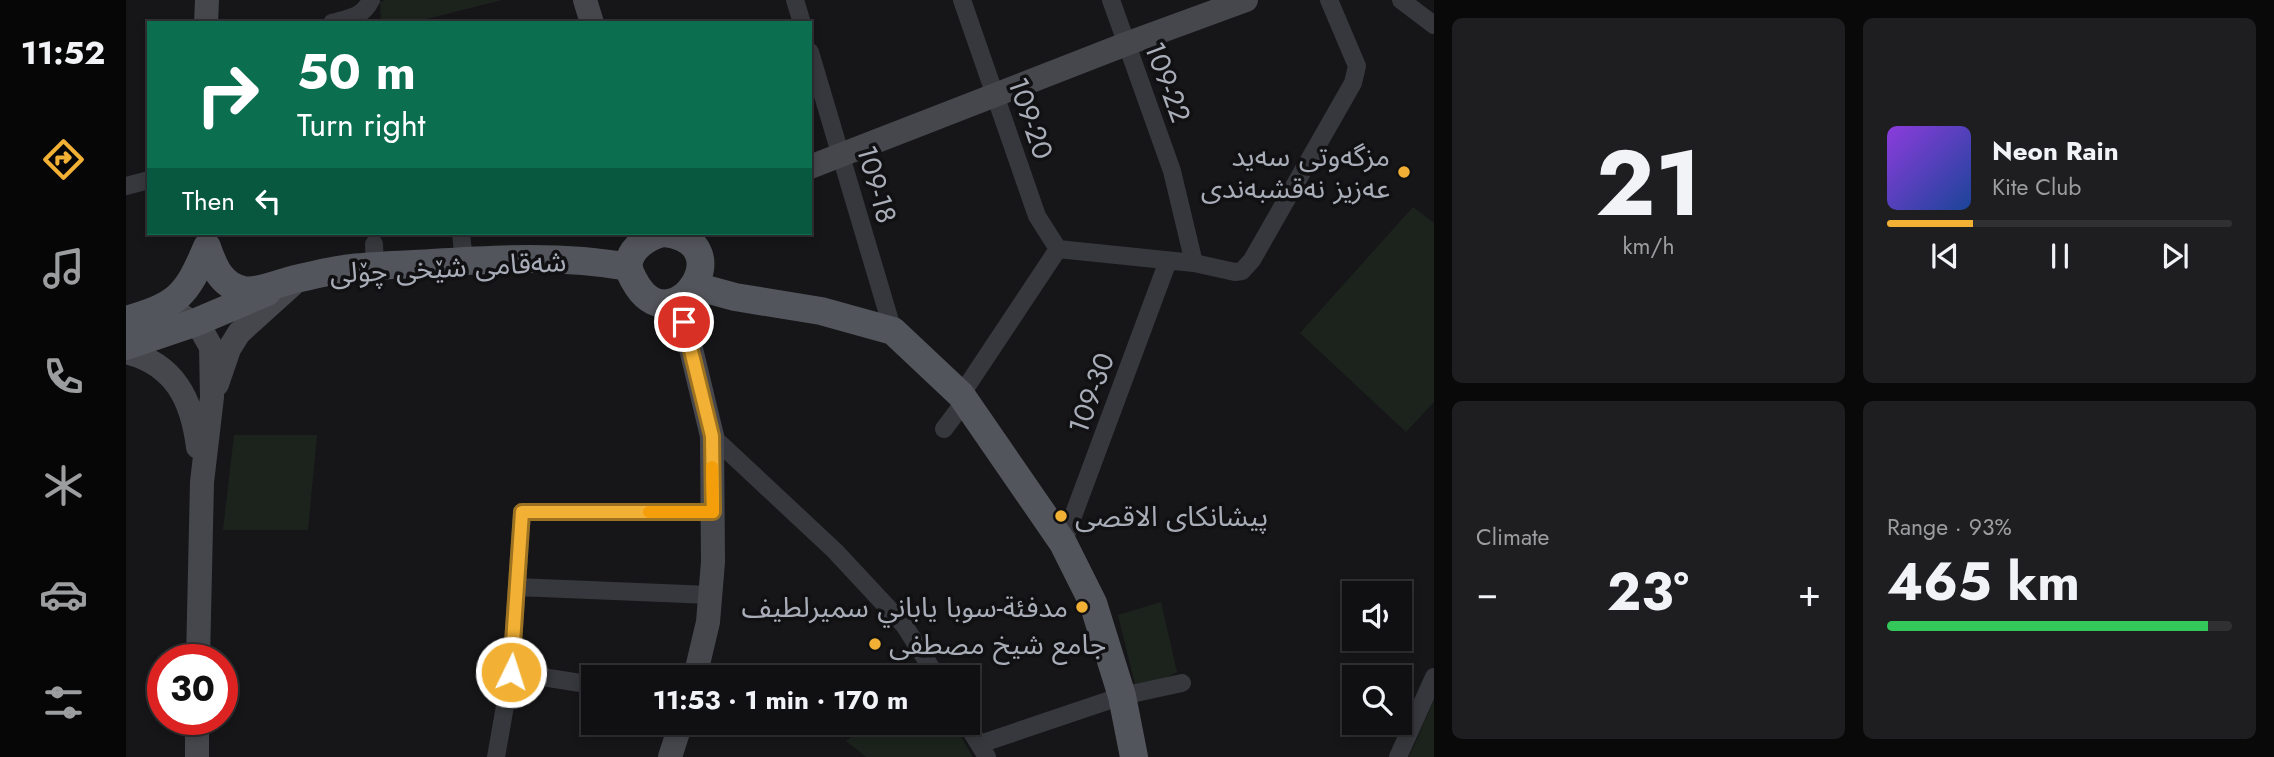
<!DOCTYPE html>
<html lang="en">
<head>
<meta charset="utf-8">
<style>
  :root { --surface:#101012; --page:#1e1e20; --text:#f1f3f6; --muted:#9c9d9f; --line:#303032; --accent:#f2b134 }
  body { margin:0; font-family:Jost,"Noto Sans Arabic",sans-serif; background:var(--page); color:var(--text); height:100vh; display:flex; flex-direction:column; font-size:26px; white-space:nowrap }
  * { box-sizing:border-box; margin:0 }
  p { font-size:23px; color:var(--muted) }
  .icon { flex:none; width:38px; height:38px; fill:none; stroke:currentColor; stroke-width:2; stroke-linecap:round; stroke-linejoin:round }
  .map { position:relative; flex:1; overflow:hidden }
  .panel { display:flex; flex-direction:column; gap:18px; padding:18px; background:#09090a; width:840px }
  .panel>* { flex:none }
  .top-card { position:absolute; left:21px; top:21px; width:665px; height:214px; border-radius:0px; box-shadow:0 4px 10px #0003,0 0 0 2px var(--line); background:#0b6e4f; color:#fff; overflow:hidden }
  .buttons { position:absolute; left:1216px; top:581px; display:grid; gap:14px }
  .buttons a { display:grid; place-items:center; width:70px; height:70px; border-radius:0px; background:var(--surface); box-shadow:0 4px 10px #0003,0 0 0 2px var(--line); font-size:35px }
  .speed { position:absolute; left:21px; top:644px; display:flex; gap:14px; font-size:35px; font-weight:700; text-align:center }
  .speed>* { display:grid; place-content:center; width:91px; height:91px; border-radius:50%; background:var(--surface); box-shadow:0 4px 10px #0003,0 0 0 2px var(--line); line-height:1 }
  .speed .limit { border:10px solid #d22; background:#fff; color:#111 }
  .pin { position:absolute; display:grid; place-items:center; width:60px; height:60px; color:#fff; margin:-30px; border:4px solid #fff; border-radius:50%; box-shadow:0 2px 7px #0007 }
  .me { position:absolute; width:77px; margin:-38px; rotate:4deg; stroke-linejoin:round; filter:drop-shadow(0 0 5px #0008) }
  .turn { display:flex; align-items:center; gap:24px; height:147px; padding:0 35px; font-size:32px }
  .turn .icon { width:91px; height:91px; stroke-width:2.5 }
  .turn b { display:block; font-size:49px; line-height:60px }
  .then { display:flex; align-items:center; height:66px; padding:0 35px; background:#0003; gap:14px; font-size:26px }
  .big { font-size:52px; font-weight:700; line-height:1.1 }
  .panel .tile { flex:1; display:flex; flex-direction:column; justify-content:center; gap:10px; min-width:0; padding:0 24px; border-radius:10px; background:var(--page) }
  .panel .dial { align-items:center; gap:0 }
  .dial b { font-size:91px; line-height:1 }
  .song { display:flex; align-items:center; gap:21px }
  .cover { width:84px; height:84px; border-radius:10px; background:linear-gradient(135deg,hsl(270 70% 55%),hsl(220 70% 35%)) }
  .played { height:7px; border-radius:4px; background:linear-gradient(90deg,var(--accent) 25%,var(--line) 25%) }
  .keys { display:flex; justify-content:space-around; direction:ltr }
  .heat { display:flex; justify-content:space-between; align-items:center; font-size:38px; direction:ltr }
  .charge { height:10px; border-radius:5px; background:linear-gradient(90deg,#34c759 93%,var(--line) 0) }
  .panel .tiles { flex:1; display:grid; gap:18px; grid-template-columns:repeat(2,1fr) }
  .trip { position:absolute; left:455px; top:665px; width:399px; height:70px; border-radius:0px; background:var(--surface); box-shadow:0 4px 10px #0003,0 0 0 2px var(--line); font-weight:700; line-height:70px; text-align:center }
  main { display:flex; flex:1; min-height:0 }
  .dock { display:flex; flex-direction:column; width:126px; justify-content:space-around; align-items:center; background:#060607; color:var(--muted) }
  .dock .icon { width:49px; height:49px }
  .dock .on { color:var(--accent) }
  .dock b { font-size:32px; color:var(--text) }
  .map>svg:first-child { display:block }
  .green { fill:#1c231d }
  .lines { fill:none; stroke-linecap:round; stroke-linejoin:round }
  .street { stroke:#37383d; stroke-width:18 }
  .secondary { stroke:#45474d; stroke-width:24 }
  .primary { stroke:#53555c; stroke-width:28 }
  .route-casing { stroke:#9d7322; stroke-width:18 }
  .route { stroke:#f2b134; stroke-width:12 }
  .slow { stroke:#f59e0b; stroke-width:12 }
  .poi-dot { fill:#f2b134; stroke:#111113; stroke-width:2.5 }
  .labels { text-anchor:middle; stroke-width:7; stroke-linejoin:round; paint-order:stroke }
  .street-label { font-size:28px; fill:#a8adb8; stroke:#111113 }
  .poi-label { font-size:28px; fill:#a8adb8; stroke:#111113; text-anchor:end }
</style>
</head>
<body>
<main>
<nav class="dock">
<b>11:52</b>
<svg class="icon on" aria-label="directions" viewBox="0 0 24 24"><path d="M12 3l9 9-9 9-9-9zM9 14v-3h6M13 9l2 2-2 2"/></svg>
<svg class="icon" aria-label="music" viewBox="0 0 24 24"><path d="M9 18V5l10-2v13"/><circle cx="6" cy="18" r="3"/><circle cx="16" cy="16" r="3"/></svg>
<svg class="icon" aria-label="phone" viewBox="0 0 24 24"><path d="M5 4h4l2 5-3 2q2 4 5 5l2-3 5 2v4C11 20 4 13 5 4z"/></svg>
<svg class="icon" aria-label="climate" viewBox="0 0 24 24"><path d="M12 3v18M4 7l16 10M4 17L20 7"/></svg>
<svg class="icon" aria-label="car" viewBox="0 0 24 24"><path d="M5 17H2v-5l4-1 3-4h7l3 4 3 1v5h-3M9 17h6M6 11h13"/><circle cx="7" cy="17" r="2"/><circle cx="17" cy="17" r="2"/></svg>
<svg class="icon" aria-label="filters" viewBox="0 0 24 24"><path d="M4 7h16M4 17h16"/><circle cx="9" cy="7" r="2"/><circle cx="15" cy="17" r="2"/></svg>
</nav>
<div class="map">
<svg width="1308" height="757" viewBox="0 0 1308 757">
  <rect width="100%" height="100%" fill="#161618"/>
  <path class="green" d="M260 0H376L285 23H255L254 2Z
    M1287 207 1308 223V402L1280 432 1174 333Z
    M108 435H191L182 530H97Z
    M1035 602 1051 672 1011 693 992 615Z
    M1308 700V757H1283Z
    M745 723H827L847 757H740L720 741Z"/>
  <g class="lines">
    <path class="street" d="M669 0 676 23
      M836 0 911 216 932 249
      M985 0 1046 171 1068 263
      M1275 0 1308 25
      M206 23C223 18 237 17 245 0
      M684 52 767 331
      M0 186 23 180
      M335 233 338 261
      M248 244 249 267
      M835 395 932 249 1068 263 1109 272 1116 271 1126 260 1227 83 1231 66 1203 0
      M818 429 839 401
      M586 436 709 551 778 625 811 677
      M937 543 1042 261
      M391 587 584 595
      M385 672 467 685
      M840 723 861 757
      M854 744 996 696 1056 683
      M370 757 385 672 396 512H587
      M1272 757 1308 677"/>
    <path class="secondary" d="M459 0 466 23
      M80 23 81 0
      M684 167 1000 44 1120 0
      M553 299 586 436 587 562 582 622 569 677
      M54 314 76 331 85 347 86 397 76 482 72 660
      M0 352C49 364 66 400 72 447
      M91 384 103 349 113 333 167 284
      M71 757V719
      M544 757 555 723"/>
    <path class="primary" d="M539 233C616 243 549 342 512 287 508 281 501 269 503 262 506 246 525 235 539 233Z
      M81 247C88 267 95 285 117 290 134 293 157 281 174 278 191 274 209 270 226 268 252 265 279 265 306 263 371 259 438 255 503 267
      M569 286 609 297 695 311 767 331 835 395 937 543 967 603 996 696 1008 757
      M0 320C51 305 60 297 81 247
      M0 346 68 323 141 292"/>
  </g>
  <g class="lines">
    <defs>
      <path id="route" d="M385 672 396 512H587L586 436 558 322"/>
    </defs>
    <use href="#route" class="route-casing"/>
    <use href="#route" class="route"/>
    <path class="slow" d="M523 512H587L586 467"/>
  </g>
  <g class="poi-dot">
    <circle cx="1278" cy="172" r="7"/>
    <circle cx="935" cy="516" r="7"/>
    <circle cx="956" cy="607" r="7"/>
    <circle cx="749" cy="644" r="7"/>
  </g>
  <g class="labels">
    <g class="street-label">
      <text transform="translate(1042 82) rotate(70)" y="10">109-22</text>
      <text transform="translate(905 118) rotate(71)" y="10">109-20</text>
      <text transform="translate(751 184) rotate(74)" y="10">109-18</text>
      <text transform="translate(322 267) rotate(-3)" y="10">شەقامی شێخی چۆلی</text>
      <text transform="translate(965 393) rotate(-70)" y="10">109-30</text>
    </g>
    <g class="poi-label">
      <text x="1264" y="166">مزگەوتی سەید<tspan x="1264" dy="32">عەزیز نەقشبەندی</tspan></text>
      <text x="949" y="526" text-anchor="start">پيشانكاى الاقصى</text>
      <text x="942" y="617">مدفئة-سوبا ياباني سميرلطيف</text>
      <text x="763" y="654" text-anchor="start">جامع شيخ مصطفى</text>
    </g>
  </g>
</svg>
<div class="buttons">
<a><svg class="icon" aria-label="sound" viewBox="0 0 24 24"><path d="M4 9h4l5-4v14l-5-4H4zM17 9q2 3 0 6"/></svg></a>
<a><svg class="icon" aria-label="search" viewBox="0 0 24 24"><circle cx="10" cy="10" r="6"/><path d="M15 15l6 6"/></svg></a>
</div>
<div class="speed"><div class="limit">30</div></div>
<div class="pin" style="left:558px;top:322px;background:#d93025"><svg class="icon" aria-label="arrive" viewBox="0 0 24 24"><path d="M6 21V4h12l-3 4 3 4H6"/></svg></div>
<svg class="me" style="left:385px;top:672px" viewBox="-20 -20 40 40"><circle r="17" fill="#f2b134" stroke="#fff" stroke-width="3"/><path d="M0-11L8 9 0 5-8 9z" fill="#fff"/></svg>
<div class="trip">11:53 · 1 min · 170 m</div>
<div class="top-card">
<div class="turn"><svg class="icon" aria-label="right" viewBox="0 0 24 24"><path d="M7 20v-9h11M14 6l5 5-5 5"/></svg><div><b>50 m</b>Turn right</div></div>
<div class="then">Then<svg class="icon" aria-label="left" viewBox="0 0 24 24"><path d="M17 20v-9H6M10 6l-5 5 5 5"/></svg></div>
</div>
</div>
<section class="panel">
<div class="tiles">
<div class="tile dial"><b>21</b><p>km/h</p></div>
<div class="tile">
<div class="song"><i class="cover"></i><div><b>Neon Rain</b><p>Kite Club</p></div></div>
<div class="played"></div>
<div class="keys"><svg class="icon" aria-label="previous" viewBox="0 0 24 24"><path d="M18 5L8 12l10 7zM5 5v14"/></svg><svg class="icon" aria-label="pause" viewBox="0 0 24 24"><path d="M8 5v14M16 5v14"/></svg><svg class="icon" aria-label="next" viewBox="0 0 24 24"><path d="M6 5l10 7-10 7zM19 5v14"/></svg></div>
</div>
<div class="tile"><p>Climate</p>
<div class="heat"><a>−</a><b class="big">23°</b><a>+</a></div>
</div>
<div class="tile"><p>Range · 93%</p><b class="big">465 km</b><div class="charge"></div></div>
</div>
</section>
</main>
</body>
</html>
